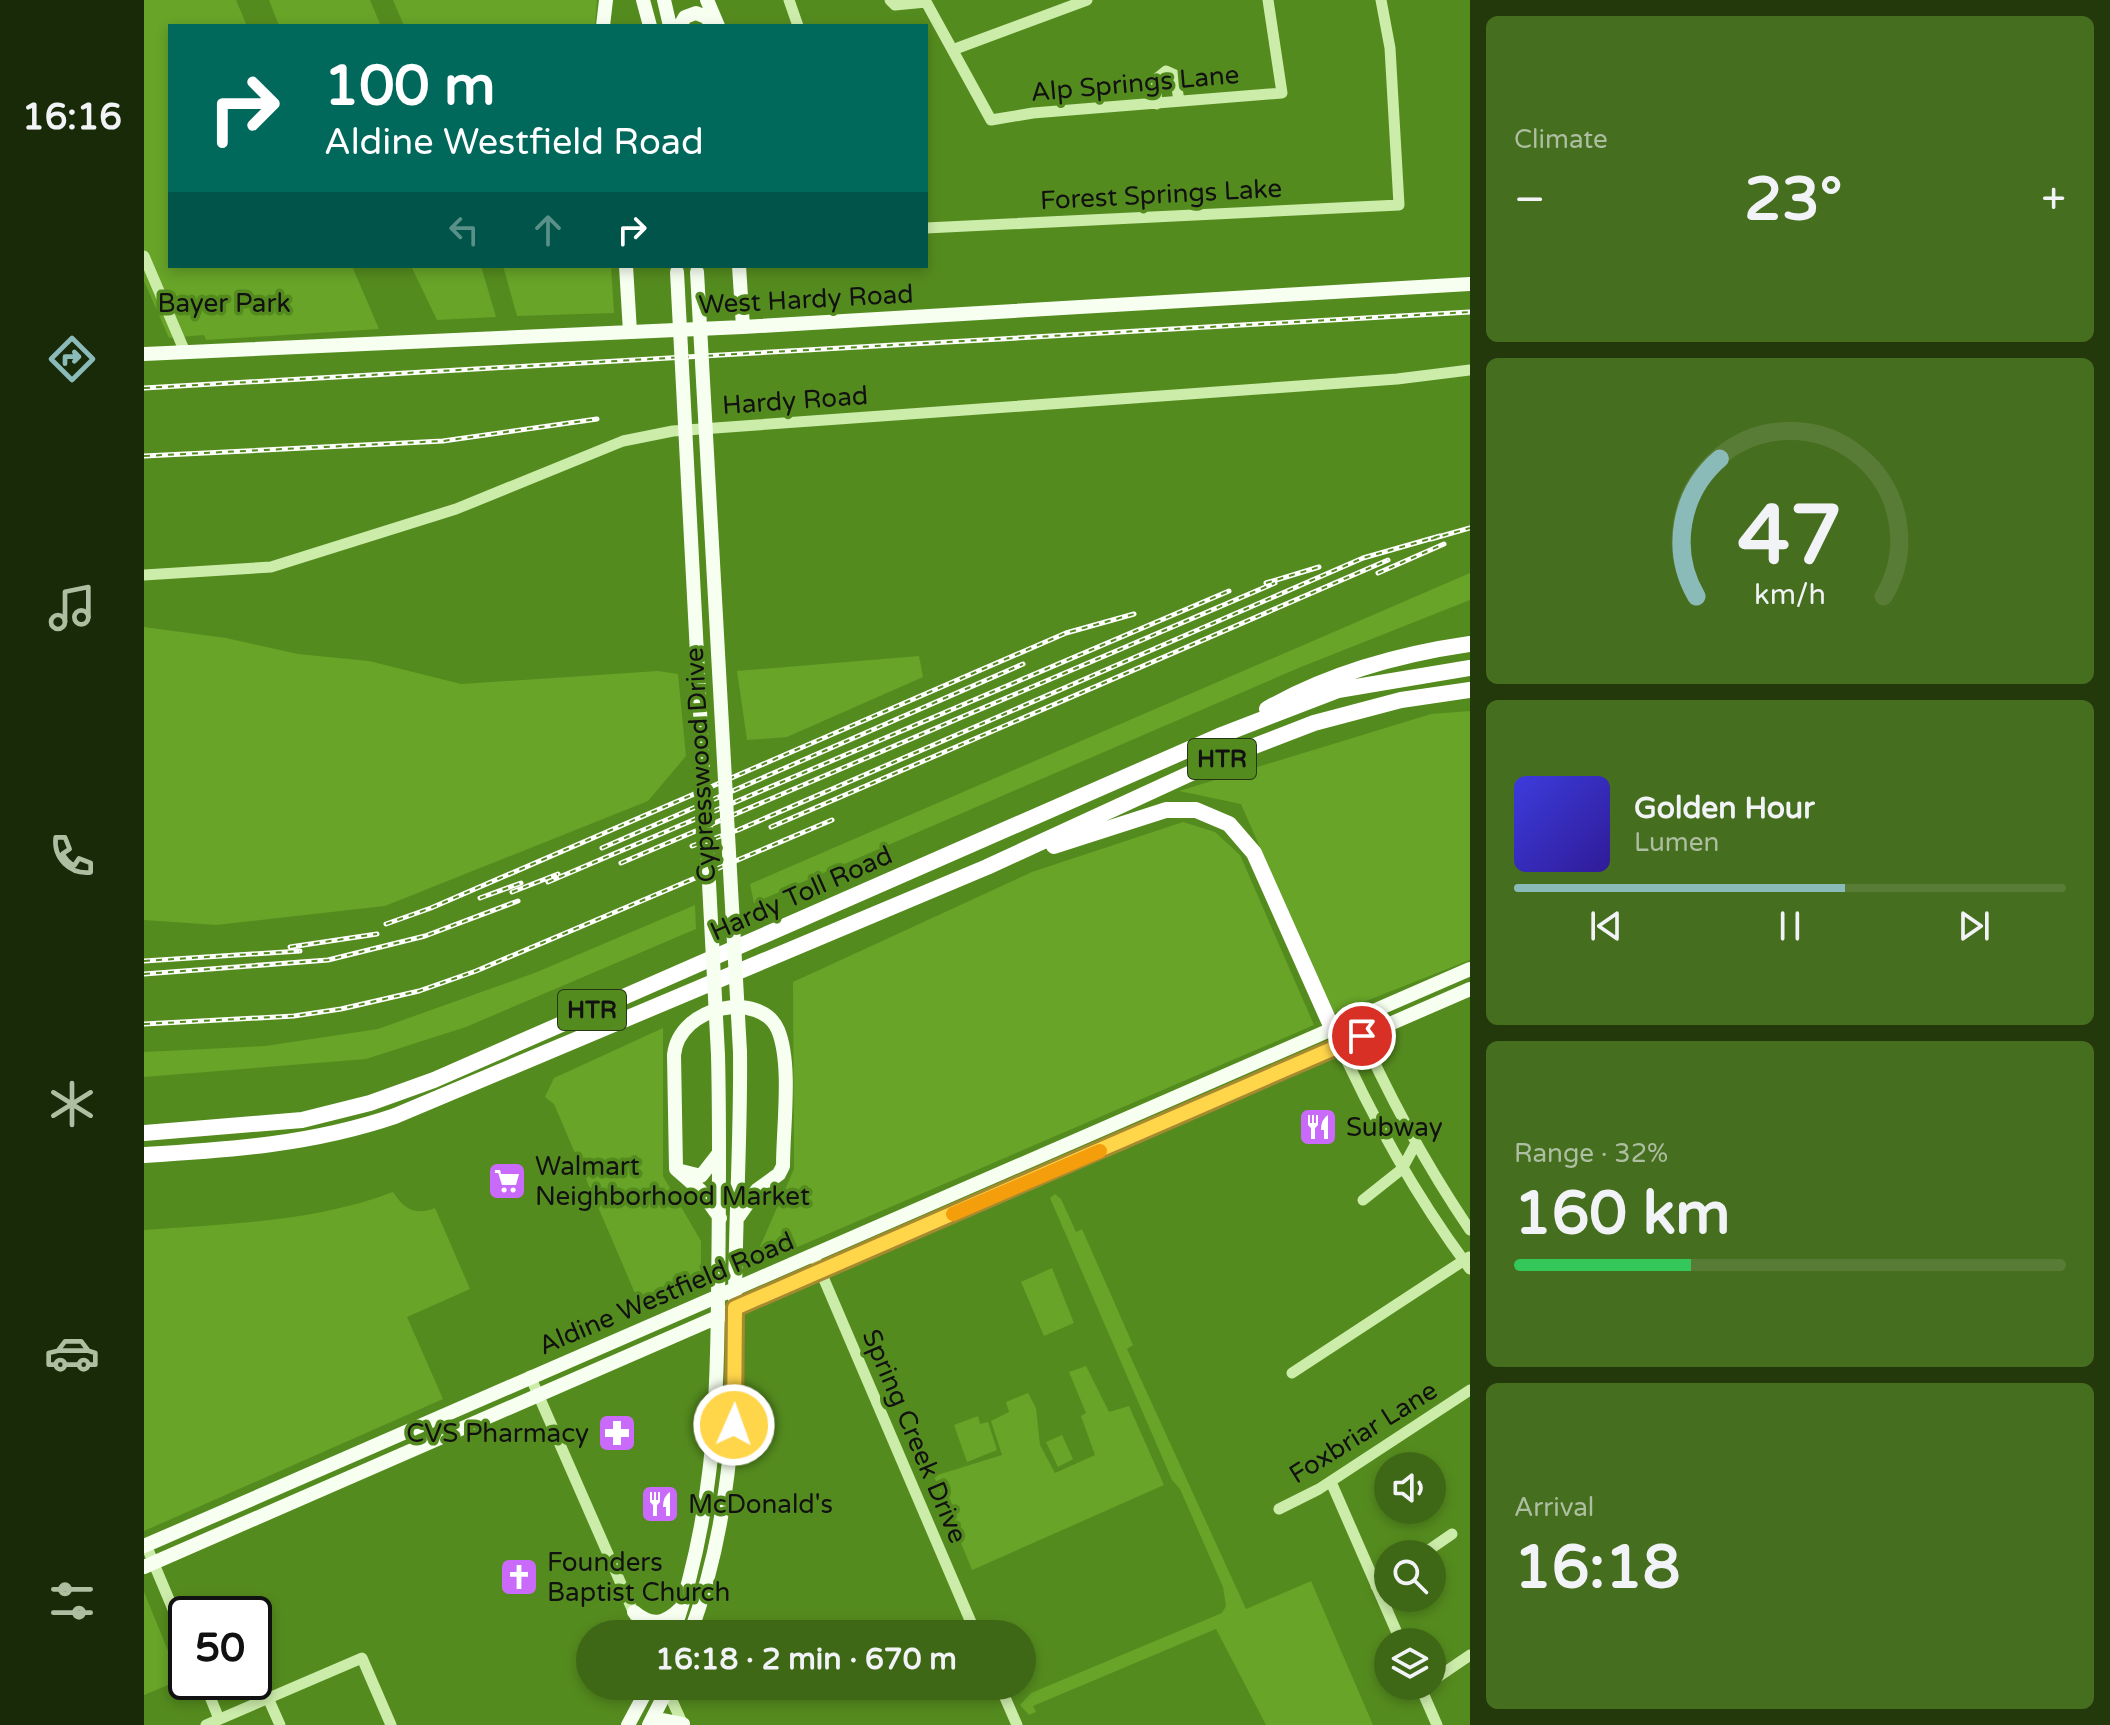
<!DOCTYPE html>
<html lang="en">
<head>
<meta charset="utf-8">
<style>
  :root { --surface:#3f6816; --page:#466e1f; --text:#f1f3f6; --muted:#adbea1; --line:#587b35; --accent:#8bbbb9 }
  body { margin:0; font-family:"Varela Round",sans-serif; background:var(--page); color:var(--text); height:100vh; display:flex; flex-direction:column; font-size:30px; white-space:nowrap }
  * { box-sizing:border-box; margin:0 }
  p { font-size:26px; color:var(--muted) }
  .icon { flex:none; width:44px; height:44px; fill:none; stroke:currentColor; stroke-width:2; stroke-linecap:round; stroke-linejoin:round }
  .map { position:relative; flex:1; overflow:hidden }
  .sheet { display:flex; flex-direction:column; gap:16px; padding:16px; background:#23390c; width:640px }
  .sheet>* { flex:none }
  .top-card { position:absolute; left:24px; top:24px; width:760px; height:244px; border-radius:0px; box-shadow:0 4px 12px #0003; background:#00695c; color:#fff; overflow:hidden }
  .controls { position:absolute; left:1230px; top:1452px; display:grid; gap:16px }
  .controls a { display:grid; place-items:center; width:72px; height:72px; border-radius:50%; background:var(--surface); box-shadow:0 4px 12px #0003; font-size:40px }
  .speed { position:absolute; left:24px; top:1596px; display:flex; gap:16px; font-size:40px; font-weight:700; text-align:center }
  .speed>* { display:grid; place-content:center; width:104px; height:104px; border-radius:50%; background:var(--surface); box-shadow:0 4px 12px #0003; line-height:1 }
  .speed .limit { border:4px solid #111; border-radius:12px; background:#fff; color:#111 }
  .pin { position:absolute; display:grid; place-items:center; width:68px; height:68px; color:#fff; margin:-34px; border:4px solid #fff; border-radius:50%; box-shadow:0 2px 8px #0007 }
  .me { position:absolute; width:88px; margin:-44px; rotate:2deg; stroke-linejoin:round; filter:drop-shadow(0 0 6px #0008) }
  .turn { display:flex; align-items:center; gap:28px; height:168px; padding:0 24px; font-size:36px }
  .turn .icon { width:104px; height:104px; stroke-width:2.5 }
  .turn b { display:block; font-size:56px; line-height:68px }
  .lanes { display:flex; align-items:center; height:76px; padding:0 24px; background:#0003; justify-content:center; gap:40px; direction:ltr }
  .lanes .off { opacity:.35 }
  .big { font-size:60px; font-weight:800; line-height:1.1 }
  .sheet .tile { flex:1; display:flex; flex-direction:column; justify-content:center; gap:12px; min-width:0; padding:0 28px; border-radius:12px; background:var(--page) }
  .sheet .dial { align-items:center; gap:0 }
  .dial svg { height:208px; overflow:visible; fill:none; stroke:var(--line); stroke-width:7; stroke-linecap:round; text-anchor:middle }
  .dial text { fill:var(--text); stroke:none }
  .song { display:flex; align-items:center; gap:24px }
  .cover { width:96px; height:96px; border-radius:12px; background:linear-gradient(135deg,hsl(240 70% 55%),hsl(250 70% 35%)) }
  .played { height:8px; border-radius:4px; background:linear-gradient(90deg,var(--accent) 60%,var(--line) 60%) }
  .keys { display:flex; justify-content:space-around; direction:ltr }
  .heat { display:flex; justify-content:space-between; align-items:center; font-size:44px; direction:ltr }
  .charge { height:12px; border-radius:6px; background:linear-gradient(90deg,#34c759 32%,var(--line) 0) }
  .trip { position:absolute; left:432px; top:1620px; width:460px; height:80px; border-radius:40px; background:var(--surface); box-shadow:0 4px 12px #0003; font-weight:800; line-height:80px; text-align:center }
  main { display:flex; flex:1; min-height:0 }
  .menu { display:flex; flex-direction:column; width:144px; justify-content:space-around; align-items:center; background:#192a09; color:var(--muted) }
  .menu .icon { width:56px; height:56px }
  .menu .selected { color:var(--accent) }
  .menu b { font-size:36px; color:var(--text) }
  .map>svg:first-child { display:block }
  .green { fill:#67a428 }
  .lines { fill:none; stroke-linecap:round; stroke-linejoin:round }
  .minor { stroke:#ccecaa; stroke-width:11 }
  .major { stroke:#f6fff0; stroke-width:14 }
  .highway { stroke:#fff; stroke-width:16 }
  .rail-casing { stroke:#fff; stroke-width:5 }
  .rail { stroke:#548b1e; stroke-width:2; stroke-dasharray:6; stroke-linecap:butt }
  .major-bridge { stroke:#f6fff0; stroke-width:14 }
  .route-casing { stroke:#a68a30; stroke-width:20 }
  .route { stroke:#ffd54a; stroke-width:14 }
  .slow { stroke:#f59e0b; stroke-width:14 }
  .labels { text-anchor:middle; stroke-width:7; stroke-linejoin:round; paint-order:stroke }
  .shield { fill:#548b1e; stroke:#253615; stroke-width:2 }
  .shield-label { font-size:24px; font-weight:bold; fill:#111 }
  .street-label { font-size:26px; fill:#111; stroke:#548b1e }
  .park-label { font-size:26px; fill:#111; stroke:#548b1e }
  .poi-label { font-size:26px; fill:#111; stroke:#548b1e; text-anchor:start }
</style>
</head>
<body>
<main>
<nav class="menu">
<b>16:16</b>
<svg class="icon selected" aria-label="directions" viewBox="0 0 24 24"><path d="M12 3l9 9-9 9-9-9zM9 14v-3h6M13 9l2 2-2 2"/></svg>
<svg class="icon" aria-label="music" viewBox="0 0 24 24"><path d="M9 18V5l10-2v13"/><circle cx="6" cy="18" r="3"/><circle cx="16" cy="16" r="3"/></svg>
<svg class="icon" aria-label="phone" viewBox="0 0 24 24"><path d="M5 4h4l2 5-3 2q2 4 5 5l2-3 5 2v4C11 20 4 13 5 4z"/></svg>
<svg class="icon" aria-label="climate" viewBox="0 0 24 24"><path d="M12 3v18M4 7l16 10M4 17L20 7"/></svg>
<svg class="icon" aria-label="car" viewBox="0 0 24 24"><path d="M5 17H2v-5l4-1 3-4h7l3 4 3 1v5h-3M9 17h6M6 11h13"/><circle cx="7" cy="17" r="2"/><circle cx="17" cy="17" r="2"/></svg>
<svg class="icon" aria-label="filters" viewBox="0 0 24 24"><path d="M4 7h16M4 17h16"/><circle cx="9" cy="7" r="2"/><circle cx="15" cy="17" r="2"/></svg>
</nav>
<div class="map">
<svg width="1326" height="1725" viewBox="0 0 1326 1725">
  <rect width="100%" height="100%" fill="#548b1e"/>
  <path class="green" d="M0 0H92L103 26H26V266H208L235 329 62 340 60 335 25 338 0 281Z
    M125 0H226L237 26H135Z
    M249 0H453L451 26H260Z
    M267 266H337L352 317 293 320Z
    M359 266H467L470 313 373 316Z
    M1326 573V600L1157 667 610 903 606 884Z
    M0 627 82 638 154 654 225 661 317 684 514 671 534 674 542 756 504 801 241 906 72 925 0 920Z
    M775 656 779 677 643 737 603 740 593 671Z
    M1326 711V960L1189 1014 1097 804 1035 791 1287 714Z
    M1039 822 1071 832 1096 855 1170 1025 607 1267 650 1169 649 982 888 872Z
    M551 905 552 929 322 1027 222 1059 0 1077V1052L121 1046 234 1029 393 972Z
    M519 1028V1176L557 1241V1286L499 1312 410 1104 401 1097 410 1078Z
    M249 1192C260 1209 271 1216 291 1208L326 1289 263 1317 299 1399 0 1531V1230C84 1224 170 1222 249 1192Z
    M911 1194 917 1199 932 1232 938 1229 989 1345 983 1349 1102 1609 1167 1581 1229 1725H1122L1072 1629 889 1706 892 1712 885 1715 876 1705 887 1693 1078 1613 1082 1606 1079 1587 1036 1489 1028 1480 906 1198Z
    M908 1268 930 1323 900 1336 877 1282Z
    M942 1366 965 1412 985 1406 1020 1485 828 1570 790 1476 858 1455 847 1421 865 1412 862 1402 884 1393 892 1408 896 1445 911 1473 951 1455 937 1416 942 1413 925 1372Z
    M834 1416 836 1424 844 1422 853 1450 823 1462 810 1425Z
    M918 1435 929 1459 914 1467 902 1442Z
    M0 1592 36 1680 0 1695Z"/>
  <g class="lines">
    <path class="minor" d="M645 0 654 26
      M746 0 751 5 782 2
      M781 0 847 120 889 113 1138 93 1124 0
      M811 49 943 0
      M1013 104 1011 80 1022 71 1031 75 1035 101
      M782 228 1255 205 1246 48 1237 0
      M0 256 41 352
      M0 575 127 567 312 509 479 441 529 431 1253 379 1326 370
      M1210 1018C1243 1093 1280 1162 1326 1230
      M1188 1028C1226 1114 1269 1193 1326 1269
      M1219 1200 1258 1169 1271 1145
      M670 1256 832 1634
      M1148 1373 1325 1257
      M386 1376 499 1634
      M1187 1482 1257 1642
      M1135 1509 1175 1489 1326 1390
      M2 1545 42 1640
      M1279 1554 1308 1534
      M1232 1586 1244 1578
      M1288 1681 1326 1655
      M60 1682 75 1719
      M856 1686 873 1725
      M1276 1686 1293 1725
      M522 1687 539 1725
      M124 1698 136 1725
      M62 1725 218 1658 247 1725"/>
    <path class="major" d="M499 0 506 26
      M520 0 526 26
      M563 0 574 26
      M459 26 462 0
      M536 26 541 17 552 13 562 17 569 26
      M482 266 486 332
      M595 266 599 327
      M0 354 599 327 1326 284
      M537 1171 557 1176 575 1153
      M576 1218 556 1190 532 1169 530 1055C535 1005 617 990 634 1030 648 1064 639 1127 639 1166L635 1174 613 1190 595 1216
      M0 1546 1326 969
      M0 1567 1326 989
      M490 1612C508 1627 521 1624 537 1608
      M529 1634C568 1518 573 1419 574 1298 575 1217 576 1136 574 1055
      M546 1634C585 1528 592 1422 591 1309 591 1224 597 1138 596 1052
      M484 1725 505 1686
      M505 1725 525 1686
      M509 1725 519 1720 539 1724"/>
    <path class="highway" d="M1123 709C1185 674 1256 654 1326 644
      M910 846 1022 810H1052L1085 824 1110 853 1188 1028
      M0 1133 158 1120 226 1103 290 1080 1075 736 1194 690 1326 668
      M0 1155C87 1150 169 1144 251 1116L843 867 1082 757 1170 723 1257 700 1326 690"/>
    <defs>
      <path id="rail" d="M0 388 1326 312
        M0 456 299 441 453 419
        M1287 539 1326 528
        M1234 573 1300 544
        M1122 583 1175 567
        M627 827 1244 560
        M548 846 594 830 1219 558 1296 536
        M458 848 879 664
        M477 863 1131 583
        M404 882 1085 591
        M368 892 414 874
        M336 898 377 883
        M242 924 287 908 922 633 990 614
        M146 947 233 934
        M0 961 156 951
        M0 974 184 960 281 936 374 901
        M0 1024 150 1016 197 1009 275 991 332 971 688 820"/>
    </defs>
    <use href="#rail" class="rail-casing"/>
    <use href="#rail" class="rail"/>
    <path class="major-bridge" d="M533 272 574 1055
      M553 272 596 1052"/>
  </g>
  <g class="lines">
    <defs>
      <path id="route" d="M590 1425 591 1308 1218 1036"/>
    </defs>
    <use href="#route" class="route-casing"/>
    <use href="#route" class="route"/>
    <path class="slow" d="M809 1214 956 1151"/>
  </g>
  <defs>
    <symbol id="restaurant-square" viewBox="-11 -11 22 22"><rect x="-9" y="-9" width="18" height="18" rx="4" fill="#c96afb" stroke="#548b1e"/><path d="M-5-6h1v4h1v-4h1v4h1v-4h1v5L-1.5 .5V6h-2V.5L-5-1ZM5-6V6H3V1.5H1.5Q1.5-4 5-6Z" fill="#fff"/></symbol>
    <symbol id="supermarket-square" viewBox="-11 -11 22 22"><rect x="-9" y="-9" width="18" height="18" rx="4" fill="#c96afb" stroke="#548b1e"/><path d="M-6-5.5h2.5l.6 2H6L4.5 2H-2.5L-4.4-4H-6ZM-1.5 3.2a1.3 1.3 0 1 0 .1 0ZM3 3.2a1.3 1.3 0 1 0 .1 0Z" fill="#fff"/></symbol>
    <symbol id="pharmacy-square" viewBox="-11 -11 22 22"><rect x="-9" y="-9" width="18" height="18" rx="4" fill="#c96afb" stroke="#548b1e"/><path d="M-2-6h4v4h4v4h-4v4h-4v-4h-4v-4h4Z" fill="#fff"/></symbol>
    <symbol id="church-square" viewBox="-11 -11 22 22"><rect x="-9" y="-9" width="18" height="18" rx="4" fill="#c96afb" stroke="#548b1e"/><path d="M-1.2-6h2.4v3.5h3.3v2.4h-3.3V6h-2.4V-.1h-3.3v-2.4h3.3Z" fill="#fff"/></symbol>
  </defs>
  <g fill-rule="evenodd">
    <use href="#restaurant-square" x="1152" y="1105" width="44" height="44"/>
    <use href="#supermarket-square" x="341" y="1159" width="44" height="44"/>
    <use href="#pharmacy-square" x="451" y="1411" width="44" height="44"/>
    <use href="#restaurant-square" x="494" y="1482" width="44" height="44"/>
    <use href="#church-square" x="353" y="1555" width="44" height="44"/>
  </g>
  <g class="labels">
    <g class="shield">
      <rect x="1044" y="739" width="68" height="40" rx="6"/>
      <rect x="414" y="990" width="68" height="40" rx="6"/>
    </g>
    <g class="shield-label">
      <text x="1078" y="767">HTR</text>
      <text x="448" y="1018">HTR</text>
    </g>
    <g class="street-label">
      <text transform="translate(991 83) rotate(-5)" y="9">Alp Springs Lane</text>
      <text transform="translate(1017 194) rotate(-3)" y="9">Forest Springs Lake</text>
      <text transform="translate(662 299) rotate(-3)" y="9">West Hardy Road</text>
      <text transform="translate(651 400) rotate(-4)" y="9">Hardy Road</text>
      <text transform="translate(556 765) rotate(-93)" y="9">Cypresswood Drive</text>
      <text transform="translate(657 893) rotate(-24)" y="9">Hardy Toll Road</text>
      <text transform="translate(522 1293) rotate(-23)" y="9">Aldine Westfield Road</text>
      <text transform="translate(1219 1432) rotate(-32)" y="9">Foxbriar Lane</text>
      <text transform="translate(771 1436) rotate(67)" y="9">Spring Creek Drive</text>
    </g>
    <g class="park-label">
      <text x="80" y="312">Bayer Park</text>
    </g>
    <g class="poi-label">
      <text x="1202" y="1136">Subway</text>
      <text x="391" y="1175">Walmart<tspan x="391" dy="30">Neighborhood Market</tspan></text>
      <text x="445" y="1442" text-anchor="end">CVS Pharmacy</text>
      <text x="544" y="1513">McDonald's</text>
      <text x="403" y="1571">Founders<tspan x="403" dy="30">Baptist Church</tspan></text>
    </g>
  </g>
</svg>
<div class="controls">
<a><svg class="icon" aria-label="sound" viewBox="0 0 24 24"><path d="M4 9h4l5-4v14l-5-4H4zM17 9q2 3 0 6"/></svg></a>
<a><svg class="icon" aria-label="search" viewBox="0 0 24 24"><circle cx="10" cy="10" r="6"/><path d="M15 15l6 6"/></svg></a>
<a><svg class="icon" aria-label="layers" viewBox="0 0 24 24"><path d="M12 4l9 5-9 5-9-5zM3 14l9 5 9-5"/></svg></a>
</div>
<div class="speed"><div class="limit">50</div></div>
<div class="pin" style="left:1218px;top:1036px;background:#d93025"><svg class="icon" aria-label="arrive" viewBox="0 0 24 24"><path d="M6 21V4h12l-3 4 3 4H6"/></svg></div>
<svg class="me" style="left:590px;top:1425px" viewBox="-20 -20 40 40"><circle r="17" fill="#ffd54a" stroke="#fff" stroke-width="3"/><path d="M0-11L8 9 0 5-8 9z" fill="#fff"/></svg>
<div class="trip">16:18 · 2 min · 670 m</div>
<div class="top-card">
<div class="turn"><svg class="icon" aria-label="right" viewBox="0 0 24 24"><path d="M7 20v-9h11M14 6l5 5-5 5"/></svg><div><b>100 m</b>Aldine Westfield Road</div></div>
<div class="lanes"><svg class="icon off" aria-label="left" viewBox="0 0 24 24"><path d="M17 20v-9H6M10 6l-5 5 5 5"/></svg><svg class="icon off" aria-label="ahead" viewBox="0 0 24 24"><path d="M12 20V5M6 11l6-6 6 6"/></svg><svg class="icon" aria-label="right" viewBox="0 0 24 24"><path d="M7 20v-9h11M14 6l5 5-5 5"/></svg></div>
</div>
</div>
<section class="sheet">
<div class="tile"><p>Climate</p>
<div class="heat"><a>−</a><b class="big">23°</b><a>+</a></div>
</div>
<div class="tile dial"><svg viewBox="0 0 100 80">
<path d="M14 69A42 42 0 1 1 86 69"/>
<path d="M14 69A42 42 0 0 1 23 16" stroke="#8bbbb9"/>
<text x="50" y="56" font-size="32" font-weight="700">47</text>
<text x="50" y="72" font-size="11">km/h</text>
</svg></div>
<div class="tile">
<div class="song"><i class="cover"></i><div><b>Golden Hour</b><p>Lumen</p></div></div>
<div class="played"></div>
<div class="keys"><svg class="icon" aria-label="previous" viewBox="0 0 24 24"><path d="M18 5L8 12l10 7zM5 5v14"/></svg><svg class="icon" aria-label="pause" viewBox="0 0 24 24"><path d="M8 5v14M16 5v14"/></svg><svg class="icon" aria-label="next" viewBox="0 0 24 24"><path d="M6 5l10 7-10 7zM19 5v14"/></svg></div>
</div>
<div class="tile"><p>Range · 32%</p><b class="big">160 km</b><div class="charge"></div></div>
<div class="tile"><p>Arrival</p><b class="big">16:18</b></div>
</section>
</main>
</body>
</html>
